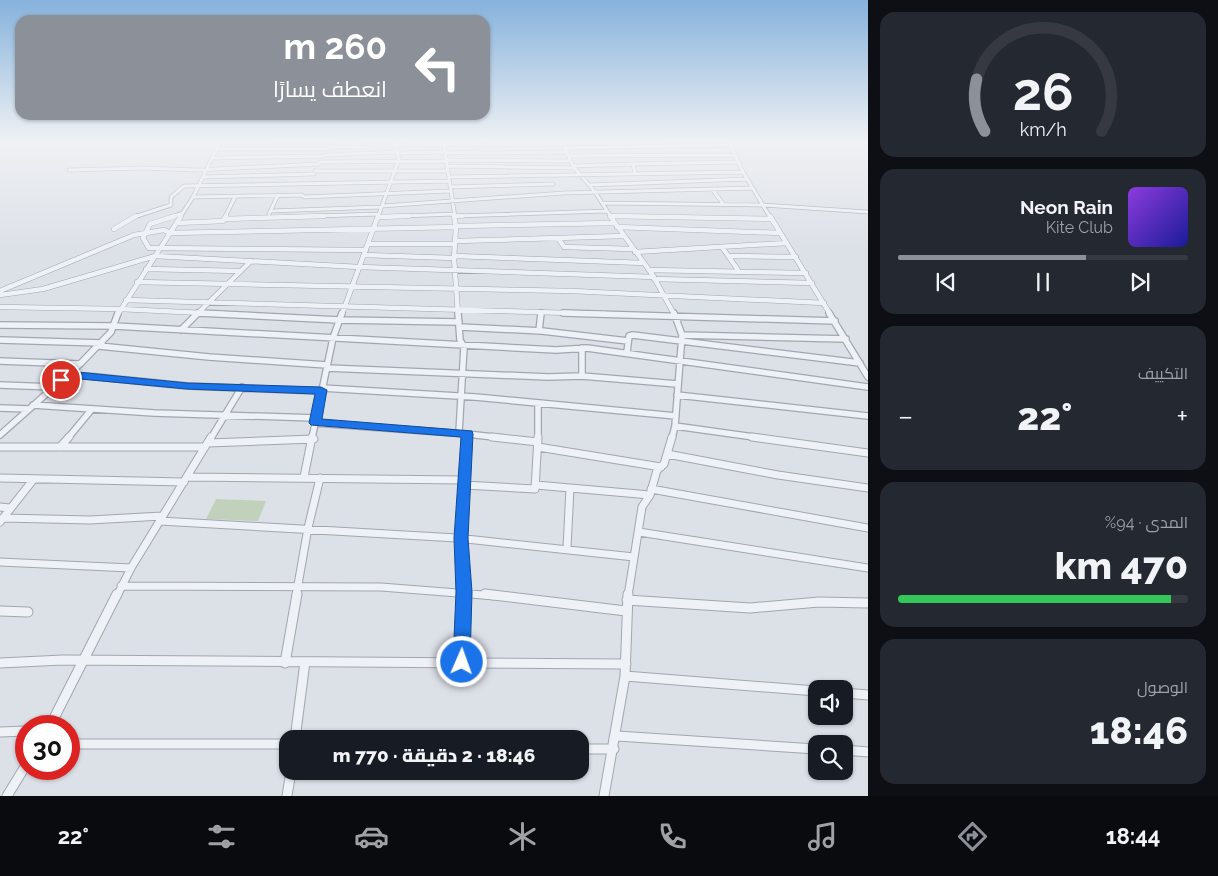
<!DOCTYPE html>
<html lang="ar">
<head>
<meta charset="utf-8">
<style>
  :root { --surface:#171b24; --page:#242831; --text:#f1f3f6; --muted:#9ea1a6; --line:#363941; --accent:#8c9099 }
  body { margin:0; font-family:Raleway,Cairo,sans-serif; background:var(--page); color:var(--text); direction:rtl; height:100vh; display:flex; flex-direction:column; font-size:19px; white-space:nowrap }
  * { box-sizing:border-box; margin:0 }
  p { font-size:16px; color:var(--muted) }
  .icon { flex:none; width:28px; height:28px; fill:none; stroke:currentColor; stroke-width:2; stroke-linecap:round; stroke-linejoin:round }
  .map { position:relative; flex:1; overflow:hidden; direction:ltr }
  .side { display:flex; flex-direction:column; gap:12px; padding:12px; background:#0d0f14; width:350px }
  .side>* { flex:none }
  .hud { position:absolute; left:15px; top:15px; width:475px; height:105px; border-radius:15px; box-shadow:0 1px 4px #0004; direction:rtl; background:#8c9099; color:#fff; overflow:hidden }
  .tools { position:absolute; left:808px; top:680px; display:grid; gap:10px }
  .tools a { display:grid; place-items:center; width:45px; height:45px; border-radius:10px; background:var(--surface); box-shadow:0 1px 4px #0004; font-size:25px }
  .speed { position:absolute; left:15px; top:715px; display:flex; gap:10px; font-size:25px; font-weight:700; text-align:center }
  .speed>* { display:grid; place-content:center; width:65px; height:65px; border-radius:50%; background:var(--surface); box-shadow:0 1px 4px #0004; line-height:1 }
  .speed .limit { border:8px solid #d22; background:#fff; color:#111 }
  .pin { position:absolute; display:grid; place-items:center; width:42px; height:42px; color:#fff; margin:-21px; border:2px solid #fff; border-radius:50%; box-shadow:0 1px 5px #0007 }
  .me { position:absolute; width:55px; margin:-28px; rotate:2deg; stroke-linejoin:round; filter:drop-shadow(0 0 4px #0008) }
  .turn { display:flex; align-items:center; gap:18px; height:105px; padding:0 20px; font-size:22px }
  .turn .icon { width:65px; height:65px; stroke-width:2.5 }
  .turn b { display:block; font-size:35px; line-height:42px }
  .big { font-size:38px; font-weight:800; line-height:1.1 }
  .side .card { flex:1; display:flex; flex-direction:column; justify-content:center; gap:8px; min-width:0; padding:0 18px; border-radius:15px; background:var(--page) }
  .side .dial { align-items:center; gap:0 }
  .dial svg { height:130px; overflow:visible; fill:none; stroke:var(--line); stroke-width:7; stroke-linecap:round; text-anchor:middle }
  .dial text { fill:var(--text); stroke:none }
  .song { display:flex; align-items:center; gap:15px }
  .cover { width:60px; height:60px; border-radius:8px; background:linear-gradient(135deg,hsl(270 70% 55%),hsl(240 70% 35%)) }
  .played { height:5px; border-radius:2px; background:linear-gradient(90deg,var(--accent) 65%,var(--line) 65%) }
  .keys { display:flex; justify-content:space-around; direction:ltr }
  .heat { display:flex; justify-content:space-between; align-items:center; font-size:28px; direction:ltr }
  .charge { height:8px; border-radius:4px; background:linear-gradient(90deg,#34c759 94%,var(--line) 0) }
  .trip { position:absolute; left:279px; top:730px; width:310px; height:50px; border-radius:15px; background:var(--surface); box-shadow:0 1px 4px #0004; font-weight:800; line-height:50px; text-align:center; direction:rtl }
  .menu { display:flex; height:80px; justify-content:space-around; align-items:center; background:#090b0e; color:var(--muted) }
  .menu .icon { width:35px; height:35px }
  .menu .active { color:var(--accent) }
  .menu b { font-size:22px; color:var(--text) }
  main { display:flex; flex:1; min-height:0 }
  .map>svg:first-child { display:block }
  .green { fill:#c2d1bc }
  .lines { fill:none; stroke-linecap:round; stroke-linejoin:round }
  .minor-far4-casing { stroke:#a1a7b1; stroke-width:4.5 }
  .minor-far3-casing { stroke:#a1a7b1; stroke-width:5.5 }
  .minor-far2-casing { stroke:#a1a7b1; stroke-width:8 }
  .minor-far1-casing { stroke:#a1a7b1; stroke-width:9 }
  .minor-casing { stroke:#a1a7b1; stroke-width:11 }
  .minor-far4 { stroke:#eef1f5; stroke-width:3 }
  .minor-far3 { stroke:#eef1f5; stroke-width:4.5 }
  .minor-far2 { stroke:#eef1f5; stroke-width:5.5 }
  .minor-far1 { stroke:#eef1f5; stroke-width:7 }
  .minor { stroke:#eef1f5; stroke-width:9 }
  .route { fill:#1a73e8; stroke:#114b97 }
</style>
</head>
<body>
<main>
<section class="side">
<div class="card dial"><svg viewBox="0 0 100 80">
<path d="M14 69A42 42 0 1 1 86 69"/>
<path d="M14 69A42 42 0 0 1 9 37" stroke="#8c9099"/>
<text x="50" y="56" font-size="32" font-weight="700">26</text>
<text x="50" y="72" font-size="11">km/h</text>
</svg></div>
<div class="card">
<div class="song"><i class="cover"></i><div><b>Neon Rain</b><p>Kite Club</p></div></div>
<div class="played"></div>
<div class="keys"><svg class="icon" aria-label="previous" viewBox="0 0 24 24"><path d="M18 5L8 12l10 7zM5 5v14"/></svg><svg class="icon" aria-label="pause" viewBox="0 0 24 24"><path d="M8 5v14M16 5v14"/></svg><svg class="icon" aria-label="next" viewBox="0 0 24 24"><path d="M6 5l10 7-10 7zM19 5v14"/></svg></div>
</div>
<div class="card"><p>التكييف</p>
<div class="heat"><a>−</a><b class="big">22°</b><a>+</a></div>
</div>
<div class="card"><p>المدى · 94%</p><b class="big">470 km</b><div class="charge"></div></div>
<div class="card"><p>الوصول</p><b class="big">18:46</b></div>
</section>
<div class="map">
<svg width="868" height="796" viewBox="0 0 868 796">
  <rect width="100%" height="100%" fill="#dce0e7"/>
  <path class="green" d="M216 499 266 501 258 521 206 519Z"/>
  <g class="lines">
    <defs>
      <path id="minor-far4" d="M221 140 333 142
        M443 140 455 217
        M561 140 573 166 595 192 611 217
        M728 140 743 172 770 217
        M866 140 868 143
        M368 142 398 140
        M395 145 480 144
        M479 145 604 143
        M330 147H366
        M564 148 730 145
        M216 149H329
        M398 153 445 152
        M445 153 478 152
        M479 153 566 152
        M325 155 397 152
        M568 156 735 155
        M212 158 324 156
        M447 160 570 161
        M320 162 447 161
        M448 166 575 168
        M573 166 633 164
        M69 170 143 168 196 170 319 164
        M315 171H448
        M635 174 633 164 738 162
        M204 177 314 174
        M449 177 743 172
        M589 185 747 179
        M450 187 553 184
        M712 189 724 205
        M193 197 302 195 304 197 450 191
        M602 203 763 205 868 212
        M382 206 564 193 753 188
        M271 211 381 207
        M269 214 278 195
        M455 216 607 211
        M610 216 665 217
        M134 217 171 205V197L184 186 449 181
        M171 217 183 213
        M180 217 193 197 221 140
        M225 217 235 197
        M285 217 379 214
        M378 217 454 214
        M378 217 399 159 393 141"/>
      <path id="minor-far3" d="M175 216 150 224 143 238 149 248 366 250
        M454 216 456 227 454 258 458 314
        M455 216H462
        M610 216 652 274 674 314
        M610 216 772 219
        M770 216 830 314
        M378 217 409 216
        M224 219 324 216
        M177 223 223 221 226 216
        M456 226 614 223
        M617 227 780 233
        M114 229 136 216
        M558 238 564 247 632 249
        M456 241 623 236
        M368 244H455
        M722 247 738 270
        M635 252 787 243
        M364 255 454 258
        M455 256 644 263
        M730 256 796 257
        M146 269 241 271
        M649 270 806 273
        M654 279 812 283
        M137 282 572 291 824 303
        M0 291 134 235 164 230 170 233 456 227
        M0 295 43 289 155 256 359 267 654 277
        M126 300 606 314
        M0 307 120 309 224 314
        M118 314 181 216
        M197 314 251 261
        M342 314 378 216"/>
      <path id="minor-far2" d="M199 313 339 320 459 322
        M458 313 460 340 464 347 459 432
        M563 313 835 321
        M829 313 868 377
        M0 325 114 326 556 350 587 348 868 387
        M460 327 542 331 628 341
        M181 330 198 313
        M539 331 541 313
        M682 335 846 339
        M0 340 102 343
        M99 346 209 357 327 365
        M582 348V376
        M627 352 629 336 633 335 860 363
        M0 361 80 364
        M327 368 548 377 582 376 677 384
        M67 374 187 386 321 391
        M0 385 54 387
        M322 388 475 397 676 416
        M677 395 868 416
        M538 403V438
        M33 405 154 413 316 418
        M0 408 29 409
        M315 423 467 434V438
        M675 426 761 438
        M467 434 503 438
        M0 435 80 364 111 332 118 313
        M68 438 92 409
        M211 438 242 387
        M312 438 333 338 342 313
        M672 438 675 426 682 335 674 313"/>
      <path id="minor-far1" d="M492 437 538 442
        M752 437 868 453
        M208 443 314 439
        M0 447H205
        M60 447 69 437
        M538 447 661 467
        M667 454 778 475 868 488
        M187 477 464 480
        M304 477 312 437
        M0 478 184 482
        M464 485 535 489 538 437
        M536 485 650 495
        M651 489 868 528
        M0 507 10 508
        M3 518 90 520 162 516
        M160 521 457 538 634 557
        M0 522 33 480
        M639 532 868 568
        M567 548 570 488
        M0 562 131 568
        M121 586 381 587 496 596
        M117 596 131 568 211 437
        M296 596 308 528 320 478
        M464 596 461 538 467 437
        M628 596 642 507 650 495 657 470 664 464 672 437"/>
      <path id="minor" d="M485 594 626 611
        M627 600 750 608 819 602 868 603
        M0 611 28 612
        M462 661 464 594
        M0 663 63 660 626 664
        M285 663 297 594
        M625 676 816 691
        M844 693 868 695
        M50 726 117 594
        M0 732 26 731
        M617 736 816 749
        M295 739 305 662
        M69 744H288
        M580 749H614
        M844 750 868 752
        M7 796 26 765
        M287 796 291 771
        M604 796 625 676 628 594"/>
    </defs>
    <use href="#minor-far4" class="minor-far4-casing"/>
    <use href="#minor-far3" class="minor-far3-casing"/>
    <use href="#minor-far2" class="minor-far2-casing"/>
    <use href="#minor-far1" class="minor-far1-casing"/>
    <use href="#minor" class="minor-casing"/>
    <use href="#minor-far4" class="minor-far4"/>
    <use href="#minor-far3" class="minor-far3"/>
    <use href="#minor-far2" class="minor-far2"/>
    <use href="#minor-far1" class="minor-far1"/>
    <use href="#minor" class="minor"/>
  </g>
  <linearGradient id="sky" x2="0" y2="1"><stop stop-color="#86b2dc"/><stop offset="0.56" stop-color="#eff1f4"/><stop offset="1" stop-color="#eff1f4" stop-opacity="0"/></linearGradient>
  <rect width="868" height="252" fill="url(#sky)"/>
  <path class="route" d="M67 371 187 383 321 387 327 390 322 419 472 431 473 434 468 538 472 592 470 662 468 667 462 669 456 667 453 662 456 592 454 538 461 437 311 425 309 423 315 394 187 389 70 378 65 383H57V378Z"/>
</svg>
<div class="tools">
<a><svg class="icon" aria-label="sound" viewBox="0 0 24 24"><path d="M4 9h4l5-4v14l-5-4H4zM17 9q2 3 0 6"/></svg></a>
<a><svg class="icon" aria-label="search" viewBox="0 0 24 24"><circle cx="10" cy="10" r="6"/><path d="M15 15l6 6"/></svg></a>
</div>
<div class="speed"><div class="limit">30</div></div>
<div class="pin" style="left:61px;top:380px;background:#d93025"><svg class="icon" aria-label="arrive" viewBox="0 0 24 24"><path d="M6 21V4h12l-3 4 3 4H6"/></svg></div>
<svg class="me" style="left:462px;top:662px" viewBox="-20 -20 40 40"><circle r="17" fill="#1a73e8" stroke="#fff" stroke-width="3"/><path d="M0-11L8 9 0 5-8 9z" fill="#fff"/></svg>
<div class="trip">18:46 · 2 دقيقة · 770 m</div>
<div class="hud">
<div class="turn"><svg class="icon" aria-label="left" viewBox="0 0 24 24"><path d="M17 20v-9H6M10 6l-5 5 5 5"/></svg><div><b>260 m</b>انعطف يسارًا</div></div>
</div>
</div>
</main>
<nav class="menu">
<b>18:44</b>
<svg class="icon active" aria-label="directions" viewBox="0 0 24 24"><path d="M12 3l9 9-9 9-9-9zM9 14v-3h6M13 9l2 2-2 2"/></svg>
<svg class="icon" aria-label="music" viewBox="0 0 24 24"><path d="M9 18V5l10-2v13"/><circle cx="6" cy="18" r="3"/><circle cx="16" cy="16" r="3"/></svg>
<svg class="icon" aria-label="phone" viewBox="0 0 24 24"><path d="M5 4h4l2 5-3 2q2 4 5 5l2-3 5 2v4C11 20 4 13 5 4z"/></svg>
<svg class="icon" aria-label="climate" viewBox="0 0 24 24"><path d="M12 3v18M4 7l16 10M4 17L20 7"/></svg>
<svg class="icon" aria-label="car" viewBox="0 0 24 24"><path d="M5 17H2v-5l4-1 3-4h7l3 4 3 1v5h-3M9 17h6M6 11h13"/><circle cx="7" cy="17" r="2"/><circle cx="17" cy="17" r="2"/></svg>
<svg class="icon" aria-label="filters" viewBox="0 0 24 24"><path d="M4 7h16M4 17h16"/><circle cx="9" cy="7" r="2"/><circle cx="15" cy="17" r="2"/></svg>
<b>22°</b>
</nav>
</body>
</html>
